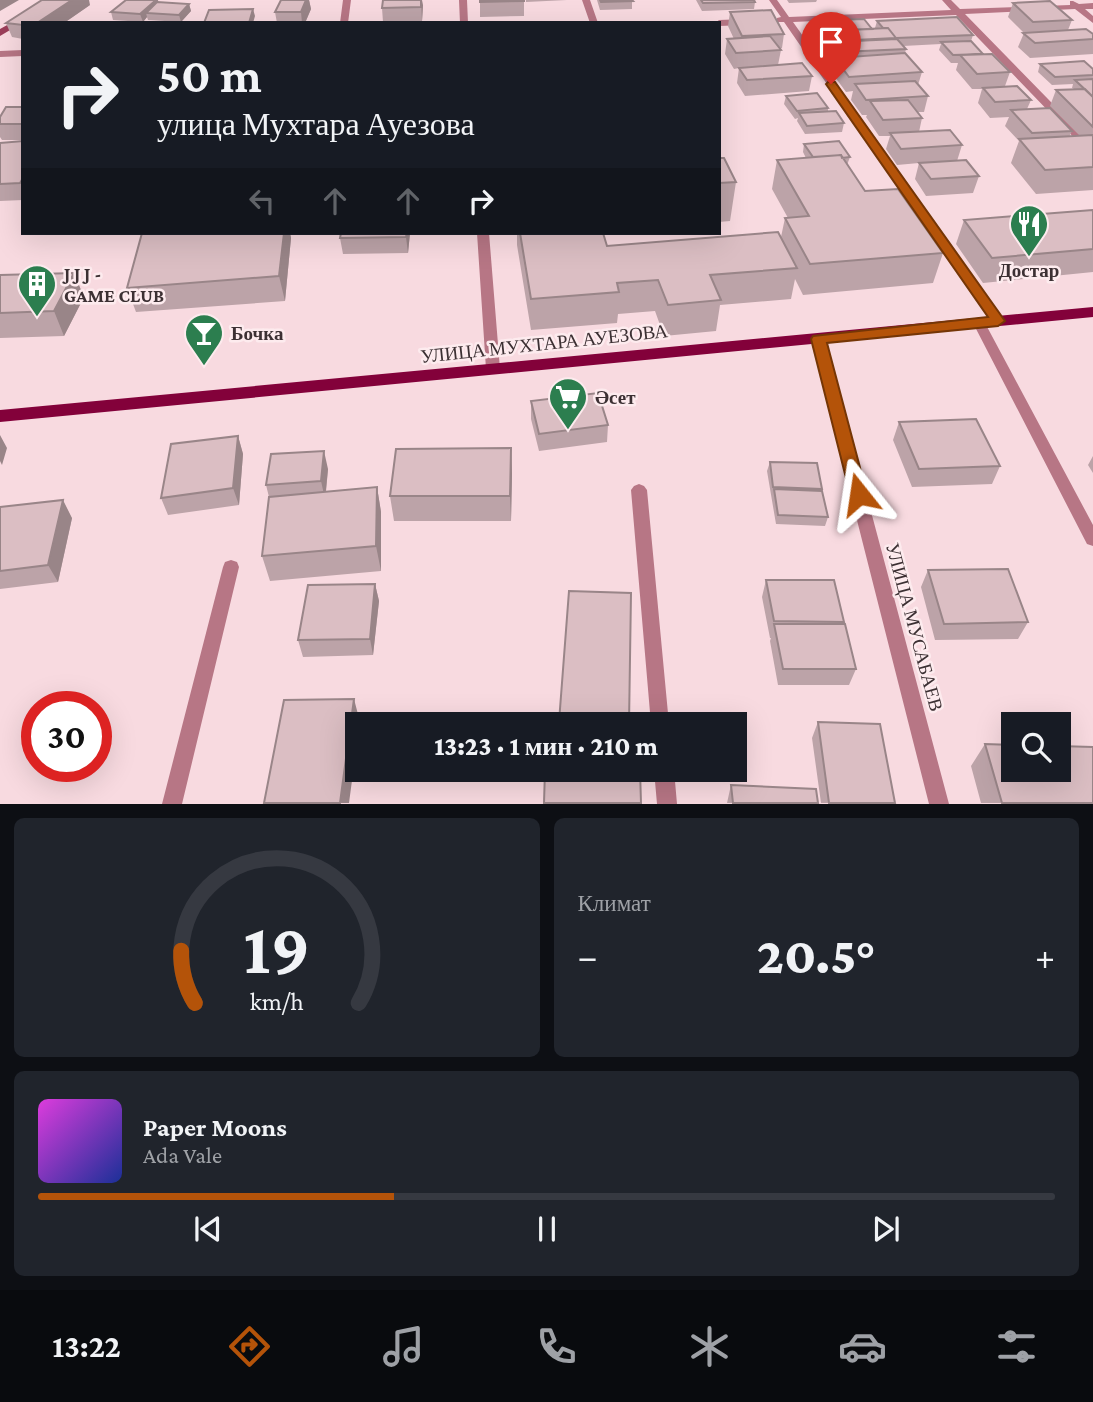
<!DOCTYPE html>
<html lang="ru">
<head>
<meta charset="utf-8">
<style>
  :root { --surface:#171b24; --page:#20242c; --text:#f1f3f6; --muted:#9ea1a6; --line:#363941; --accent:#b45309 }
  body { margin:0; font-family:"Crimson Pro",serif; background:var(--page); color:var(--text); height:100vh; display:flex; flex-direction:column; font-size:26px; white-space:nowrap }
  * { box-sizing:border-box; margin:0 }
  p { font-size:23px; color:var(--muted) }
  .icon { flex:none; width:38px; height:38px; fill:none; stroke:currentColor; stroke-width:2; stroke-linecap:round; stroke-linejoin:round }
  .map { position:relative; height:804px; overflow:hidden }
  .drawer { display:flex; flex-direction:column; gap:14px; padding:14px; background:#0d0f14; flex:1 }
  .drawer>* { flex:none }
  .top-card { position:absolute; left:21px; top:21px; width:700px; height:214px; border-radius:0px; box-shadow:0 7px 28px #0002; background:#171b24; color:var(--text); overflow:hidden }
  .controls { position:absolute; left:1001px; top:712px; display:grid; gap:14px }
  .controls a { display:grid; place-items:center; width:70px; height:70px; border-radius:0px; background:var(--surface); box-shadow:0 7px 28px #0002; font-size:35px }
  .speed { position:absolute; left:21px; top:691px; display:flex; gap:14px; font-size:35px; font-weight:700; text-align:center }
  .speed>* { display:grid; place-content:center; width:91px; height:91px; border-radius:50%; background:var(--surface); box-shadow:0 7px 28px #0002; line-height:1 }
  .speed .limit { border:10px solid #d22; background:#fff; color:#111 }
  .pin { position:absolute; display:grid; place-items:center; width:60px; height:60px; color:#fff; margin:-72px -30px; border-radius:50% 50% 50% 0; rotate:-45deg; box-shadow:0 0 7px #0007 }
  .pin .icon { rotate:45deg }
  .me { position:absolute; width:77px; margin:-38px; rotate:345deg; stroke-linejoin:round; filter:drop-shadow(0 0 5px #0008) }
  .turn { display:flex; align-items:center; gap:24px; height:147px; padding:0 21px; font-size:32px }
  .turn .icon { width:91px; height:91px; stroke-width:2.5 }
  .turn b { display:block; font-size:49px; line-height:60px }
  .lanes { display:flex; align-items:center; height:66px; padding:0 21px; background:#0003; justify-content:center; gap:35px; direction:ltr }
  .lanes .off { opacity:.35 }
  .big { font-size:52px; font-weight:800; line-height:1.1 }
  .drawer .widget { flex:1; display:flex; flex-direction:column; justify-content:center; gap:10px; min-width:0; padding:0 24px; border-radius:10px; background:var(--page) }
  .drawer .dial { align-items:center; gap:0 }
  .dial svg { height:182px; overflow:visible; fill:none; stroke:var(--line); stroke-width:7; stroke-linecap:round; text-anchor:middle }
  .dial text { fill:var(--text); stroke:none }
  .song { display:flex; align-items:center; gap:21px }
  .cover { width:84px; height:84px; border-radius:10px; background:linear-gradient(135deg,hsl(300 70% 55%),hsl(230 70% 35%)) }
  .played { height:7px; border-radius:4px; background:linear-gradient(90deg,var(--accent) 35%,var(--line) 35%) }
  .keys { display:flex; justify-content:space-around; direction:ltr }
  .heat { display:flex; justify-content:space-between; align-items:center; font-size:38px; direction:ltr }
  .drawer .tiles { flex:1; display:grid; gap:14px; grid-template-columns:1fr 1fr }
  .widget:last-child { grid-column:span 2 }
  .trip { position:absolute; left:345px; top:712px; width:402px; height:70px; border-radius:0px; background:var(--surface); box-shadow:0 7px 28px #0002; font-weight:800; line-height:70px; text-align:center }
  .tab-bar { display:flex; height:112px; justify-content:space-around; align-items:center; background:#090b0e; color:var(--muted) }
  .tab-bar .icon { width:49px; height:49px }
  .tab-bar .selected { color:var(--accent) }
  .tab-bar b { font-size:32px; color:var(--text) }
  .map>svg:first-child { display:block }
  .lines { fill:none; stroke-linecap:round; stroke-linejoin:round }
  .street { fill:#b77685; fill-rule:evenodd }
  .secondary { fill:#9b3e59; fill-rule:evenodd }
  .primary { fill:#83013a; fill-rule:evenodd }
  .wall { fill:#bca3a8 }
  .shaded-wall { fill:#998588 }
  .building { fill:#dbbec3; stroke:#998588; stroke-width:2 }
  .route { fill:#b45309; stroke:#753606; stroke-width:2 }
  .labels { text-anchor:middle; stroke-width:5; stroke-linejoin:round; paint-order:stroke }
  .poi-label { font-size:19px; font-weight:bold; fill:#3c3033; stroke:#fdebee; text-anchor:start }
  .street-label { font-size:19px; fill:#3c3033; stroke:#fdebee }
</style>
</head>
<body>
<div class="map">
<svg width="1093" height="804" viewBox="0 0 1093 804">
  <rect width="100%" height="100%" fill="#f8dae0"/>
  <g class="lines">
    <path class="street" d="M343 0H351L348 23H340Z
      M459 0H467L468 23H460Z
      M582 0H590L598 23H590Z
      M769 0H777L789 17 951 10 942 0H951L960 9 1070 5V1H1073L1079 4 1093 3V9H1085L1093 16V23L1075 9 965 14 1090 142 1091 144 1086 147 1082 146 956 15 793 22 1003 318 1004 321 1003 324H993L784 22H777V18L781 17Z
      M719 20 746 19 750 22 746 25 719 26V23H715Z
      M23 50V56L0 57V51Z
      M477 233H489L500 369 493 374 486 369Z
      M979 319 985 323 1093 525V546L1087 544 973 323Z
      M818 335 825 339 949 804H929L811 339Z
      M639 484 644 486 647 490 669 724H651L631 490 634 486Z
      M231 560 237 562 239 567 182 804H162L223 567 225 562Z
      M654 770H674L677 804H657Z"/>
    <path class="secondary" d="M20 18 27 20 0 36V29Z"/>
    <path class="primary" d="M1093 307V317L0 422V410Z"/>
  </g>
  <path class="wall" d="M126 0H158V2L189 4 191 11 181 22 148 20 147 17 143 22 113 20 111 12Z
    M281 0H322H309L311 9 305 23H277L275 12Z
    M480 0H524V16L480 17Z
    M526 0H567L526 2Z
    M597 0H632V9L600 10Z
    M696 0H754L755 2 754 9 702 11Z
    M787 0H817L816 2 789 3Z
    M1013 3 1072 20 1068 30 1093 34V54L1030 58 1018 47 1024 33 1008 17Z
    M90 5 64 23H23V39L12 37 6 23Z
    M423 5 422 21 383 22 382 8Z
    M730 12 784 34 782 48 779 49 781 50 778 65 812 76 809 91 745 96 737 83 739 68 734 69 725 54 727 39H734L728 26Z
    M835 20 872 29 875 28 877 21 973 35 971 41 983 54 1010 72 1005 86 1031 100 1027 109 1072 131 1069 137 1080 136 1050 106 1056 90 1074 89 1072 88 1073 84 1052 85 1038 72 1040 64 1093 69V190L1036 194 1011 163 1019 141 1005 126 1009 117 990 118 978 103 982 89H972L956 70 958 63H951L939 50 941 44 903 46 906 49 905 53 922 72 918 85 928 96 924 112H918L922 118 919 132 962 145 957 161 979 176 973 193 926 196 915 179 919 163 897 165 886 149 890 136H879L866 117 867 115H862L851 100 853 91 846 92 832 73 834 62 831 57V56H830L823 46 826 31 836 30 833 28Z
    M786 96 828 108V112L844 123 842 132 805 134 797 121 798 118 795 119 784 104Z
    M23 107V140H2L0 137V117Z
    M23 141V200L0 201V143Z
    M804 144 850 157 847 165 865 191 943 253 933 283 803 295 795 279 791 299 720 305 716 331 664 336 655 311 618 314 617 323 531 330 517 245V233H603L607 246 781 237 785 218H788L772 189 777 160 806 158 803 152Z
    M719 158 736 182 730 221 719 222Z
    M1093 210V272L983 283 956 244 964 220Z
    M142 233H290L291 238 285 301 136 312 127 288Z
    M341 233H410L408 253 343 254 340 238Z
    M0 275 84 297 64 336 0 338Z
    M531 401 608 425 607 442 539 451 531 419Z
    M899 422 1000 466 992 484 912 487 893 440Z
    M238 436 243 454 239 505 168 515 161 498Z
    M511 448 512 473 511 521H394L390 496Z
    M1093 456V473L1088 465Z
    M770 462 822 489 821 491 828 517 825 526 776 524 767 471Z
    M328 469 326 492 377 487 381 512V571L270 581 262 556 269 497 266 485Z
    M0 507 72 518 58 582 0 589Z
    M928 570 1028 622 1018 639 935 640 921 587Z
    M766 580 844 622 843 624 856 669 849 685H778L770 641 771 638H770L762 597Z
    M375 584 379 601 373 655 303 657 298 640Z
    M569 591 629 724H559Z
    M818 722 895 803H821L812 738Z
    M985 744 1093 803H981L971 766Z
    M731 785 818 803H727Z"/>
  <path class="shaded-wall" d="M0 0H19L0 11Z
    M72 0H89L90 5 64 23H37Z
    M156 0H158L159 6 146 13 147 17 143 22 140 14Z
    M306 0H309L311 9 305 23H302L301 12Z
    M421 0H422L423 5 422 21Z
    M189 4 191 11 181 22 179 15Z
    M253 9 255 16 253 23H249Z
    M284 233H290L291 238 285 301 279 276Z
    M407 233H410L408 253 406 237Z
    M74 273 84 297 64 336 54 311Z
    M0 435 7 448 2 465 0 461Z
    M238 436 243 454 239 505 233 488Z
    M511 448 512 473 511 521 510 496Z
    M324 451 328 469 325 499 321 481Z
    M377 487 381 512V571L376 546Z
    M63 500 72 518 58 582 48 565Z
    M375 584 379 601 373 655 370 639Z
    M354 699 360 722 359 724H357V743L349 803H340Z"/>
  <path class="building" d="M42 0H72L37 23H23V25L6 23Z
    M126 0H156L140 14 111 12Z
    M281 0H306L301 12H275Z
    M383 0H421V7L382 8Z
    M480 0H524V1L480 2Z
    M600 0H632L633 1 601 2Z
    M701 0H754L755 2 703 3Z
    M1050 1 1072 20 1033 22 1013 3Z
    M157 2 189 4 179 15 146 13Z
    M253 9 249 23H204L209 10Z
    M771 10 784 34 742 36 730 12Z
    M957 17 973 35 896 38 888 28H883L877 21Z
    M864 19 872 29 842 30 835 20Z
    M644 22V23L612 22Z
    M888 28 896 38 833 41 826 31Z
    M1086 29 1093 34V39L1035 43 1023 33Z
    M770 36 781 50 736 53 727 39Z
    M897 39 906 49 841 52 834 42Z
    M971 41 983 54 953 55 941 42Z
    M905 53 922 72 849 77 835 58Z
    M992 54 1010 72 977 74 960 55Z
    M1084 61 1093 69V75L1055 77 1040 64Z
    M802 63 812 76 747 80 739 68Z
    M1093 79V97L1075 80Z
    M915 81 928 96 866 100 855 84Z
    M1017 86 1031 100 995 102 983 88Z
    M1085 89 1093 97V127L1056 90Z
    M817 93 828 108 797 111 786 96Z
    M908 100 922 118 883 120 870 101Z
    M6 107H23V124H0V117Z
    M1050 108 1072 131 1032 133 1011 110Z
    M836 111 844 123 807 126 799 113Z
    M950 130 962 145 901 149 890 133Z
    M1093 135V167L1045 170 1019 139Z
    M23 141V178L20 183 0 184V143Z
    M839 141 850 157 842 158 841 155 813 157 804 144Z
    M841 155 865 191 898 189 943 253 810 264 785 218 809 216 777 160Z
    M719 158H724L736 182 719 183Z
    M966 160 979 176 931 179 919 163Z
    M1093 210V249L992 258 964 220Z
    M778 232 797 268 710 275 721 300 668 305 658 280 617 283 619 292 531 299 520 233H603L607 246Z
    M142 233H284L279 276 127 288Z
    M341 233H407L406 237 340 238Z
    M74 273 54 311 0 313V275Z
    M598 393 608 425 539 434 531 401Z
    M976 419 1000 466 919 469 899 422Z
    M238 436 233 488 161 498 171 444Z
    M511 448 510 496H390L396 449Z
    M324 451 321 481 266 485 271 454Z
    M770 462 817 463 822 489 773 487Z
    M377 487 376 546 262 556 269 497Z
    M774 489 822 491 828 517 778 515Z
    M63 500 48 565 0 571V507Z
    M1008 569 1028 622 944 624 928 570Z
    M766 580H834L844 622 774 621Z
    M375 584 370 639 298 640 308 585Z
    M569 591 631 593 629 724 559 722Z
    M774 624H845L856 669H783Z
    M354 699 340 803H264L284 700Z
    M818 722 880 724 895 803H829Z
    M985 744 1013 745V770H1059V746L1093 747V803H1002Z
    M545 770H640L641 803H544Z
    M731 785 816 789 818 803H733Z"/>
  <path class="route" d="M828 82H835L1005 321 998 326 827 343 867 494 865 499H852L850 494 811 339 813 336 988 317 826 84Z"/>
  <defs>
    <symbol id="restaurant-pin" viewBox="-11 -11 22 30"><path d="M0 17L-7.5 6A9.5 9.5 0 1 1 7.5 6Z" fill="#2c7e4f" stroke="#fdebee"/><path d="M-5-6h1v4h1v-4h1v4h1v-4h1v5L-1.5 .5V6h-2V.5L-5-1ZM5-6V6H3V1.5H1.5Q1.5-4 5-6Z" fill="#fff"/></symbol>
    <symbol id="building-pin" viewBox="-11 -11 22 30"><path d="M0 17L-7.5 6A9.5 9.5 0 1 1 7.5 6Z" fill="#2c7e4f" stroke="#fdebee"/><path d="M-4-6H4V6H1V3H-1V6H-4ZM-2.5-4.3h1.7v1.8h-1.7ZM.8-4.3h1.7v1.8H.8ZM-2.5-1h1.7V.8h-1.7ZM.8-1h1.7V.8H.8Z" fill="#fff"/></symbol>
    <symbol id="bar-pin" viewBox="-11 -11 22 30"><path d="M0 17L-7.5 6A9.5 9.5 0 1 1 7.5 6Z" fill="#2c7e4f" stroke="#fdebee"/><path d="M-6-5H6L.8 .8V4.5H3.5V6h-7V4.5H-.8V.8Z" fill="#fff"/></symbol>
    <symbol id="supermarket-pin" viewBox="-11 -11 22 30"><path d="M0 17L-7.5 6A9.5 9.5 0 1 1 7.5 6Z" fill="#2c7e4f" stroke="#fdebee"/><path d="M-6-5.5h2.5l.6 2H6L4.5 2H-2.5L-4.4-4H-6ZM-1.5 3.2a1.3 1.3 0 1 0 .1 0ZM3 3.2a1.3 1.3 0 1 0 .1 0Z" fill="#fff"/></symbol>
  </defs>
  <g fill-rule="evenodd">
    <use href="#restaurant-pin" x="1007" y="202" width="44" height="60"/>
    <use href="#building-pin" x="15" y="262" width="44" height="60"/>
    <use href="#bar-pin" x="182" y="311" width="44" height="60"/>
    <use href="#supermarket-pin" x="546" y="375" width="44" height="60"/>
  </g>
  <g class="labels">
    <g class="poi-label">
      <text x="1029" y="277" text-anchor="middle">Достар</text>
      <text x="64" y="280">J J J -<tspan x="64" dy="22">GAME CLUB</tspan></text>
      <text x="231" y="340">Бочка</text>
      <text x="595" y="404">Әсет</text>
    </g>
    <g class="street-label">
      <text transform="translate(544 343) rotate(-6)" y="7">УЛИЦА МУХТАРА АУЕЗОВА</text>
      <text transform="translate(915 627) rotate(75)" y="7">УЛИЦА МУСАБАЕВ</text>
    </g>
  </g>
</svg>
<div class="controls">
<a><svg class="icon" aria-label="search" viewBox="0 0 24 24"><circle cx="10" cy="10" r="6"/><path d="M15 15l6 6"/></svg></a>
</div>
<div class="speed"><div class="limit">30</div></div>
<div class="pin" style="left:831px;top:84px;background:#d93025"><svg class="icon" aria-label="arrive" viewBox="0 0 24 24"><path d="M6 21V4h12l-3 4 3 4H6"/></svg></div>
<svg class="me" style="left:859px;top:494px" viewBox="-20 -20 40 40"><path d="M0-17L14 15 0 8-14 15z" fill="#b45309" stroke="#fff" stroke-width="4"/></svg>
<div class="trip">13:23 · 1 мин · 210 m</div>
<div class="top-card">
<div class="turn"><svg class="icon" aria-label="right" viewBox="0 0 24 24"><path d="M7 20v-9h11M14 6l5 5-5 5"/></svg><div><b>50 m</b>улица Мухтара Ауезова</div></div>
<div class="lanes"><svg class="icon off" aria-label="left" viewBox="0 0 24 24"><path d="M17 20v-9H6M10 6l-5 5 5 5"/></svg><svg class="icon off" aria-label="ahead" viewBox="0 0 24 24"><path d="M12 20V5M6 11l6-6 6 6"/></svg><svg class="icon off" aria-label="ahead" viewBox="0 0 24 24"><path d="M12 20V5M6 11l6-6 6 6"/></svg><svg class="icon" aria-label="right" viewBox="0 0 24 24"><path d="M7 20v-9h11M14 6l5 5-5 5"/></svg></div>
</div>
</div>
<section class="drawer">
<div class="tiles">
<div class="widget dial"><svg viewBox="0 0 100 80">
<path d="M14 69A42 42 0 1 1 86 69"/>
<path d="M14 69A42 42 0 0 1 8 46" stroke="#b45309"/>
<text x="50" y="56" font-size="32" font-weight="700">19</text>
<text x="50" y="72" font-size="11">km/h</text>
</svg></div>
<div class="widget"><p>Климат</p>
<div class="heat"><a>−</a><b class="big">20.5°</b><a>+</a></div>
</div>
<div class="widget">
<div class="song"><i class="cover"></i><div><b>Paper Moons</b><p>Ada Vale</p></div></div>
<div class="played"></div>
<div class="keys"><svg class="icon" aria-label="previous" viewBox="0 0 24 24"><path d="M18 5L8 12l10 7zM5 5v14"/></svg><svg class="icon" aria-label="pause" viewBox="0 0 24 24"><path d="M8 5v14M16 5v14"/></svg><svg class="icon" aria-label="next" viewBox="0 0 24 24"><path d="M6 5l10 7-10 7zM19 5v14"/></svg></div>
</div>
</div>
</section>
<nav class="tab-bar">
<b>13:22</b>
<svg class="icon selected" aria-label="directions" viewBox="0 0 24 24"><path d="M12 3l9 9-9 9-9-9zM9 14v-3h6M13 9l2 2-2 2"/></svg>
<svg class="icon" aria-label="music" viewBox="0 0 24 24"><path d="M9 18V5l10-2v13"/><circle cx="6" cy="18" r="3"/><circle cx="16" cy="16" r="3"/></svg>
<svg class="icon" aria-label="phone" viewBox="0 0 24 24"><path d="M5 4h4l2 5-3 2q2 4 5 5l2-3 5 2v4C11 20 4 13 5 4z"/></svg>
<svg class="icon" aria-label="climate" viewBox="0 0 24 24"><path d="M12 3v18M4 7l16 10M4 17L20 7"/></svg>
<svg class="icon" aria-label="car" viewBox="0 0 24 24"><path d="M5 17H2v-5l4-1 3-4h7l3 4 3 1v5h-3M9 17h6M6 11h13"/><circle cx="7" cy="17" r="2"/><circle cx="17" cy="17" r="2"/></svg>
<svg class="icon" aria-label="filters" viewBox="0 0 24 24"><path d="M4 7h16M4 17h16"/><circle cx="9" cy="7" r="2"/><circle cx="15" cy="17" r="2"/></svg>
</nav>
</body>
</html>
